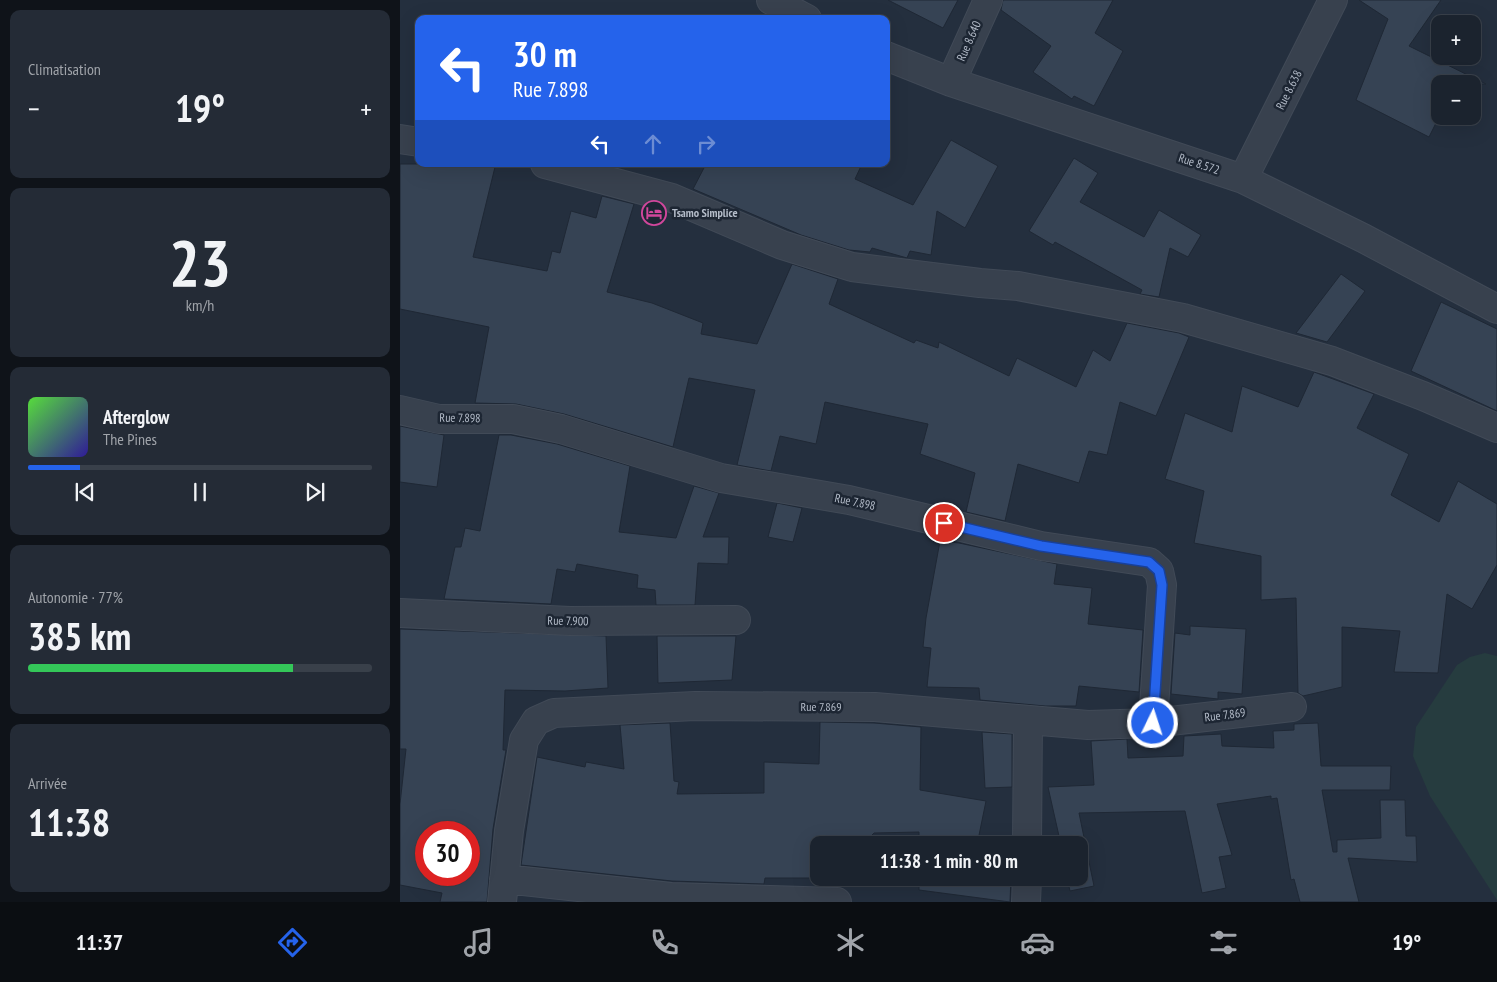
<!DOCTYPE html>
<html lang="fr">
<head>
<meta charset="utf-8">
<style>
  :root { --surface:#1b232e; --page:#242b36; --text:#f1f3f6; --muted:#a0a4aa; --line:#39404a; --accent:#2563eb }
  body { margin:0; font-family:"PT Sans Narrow",sans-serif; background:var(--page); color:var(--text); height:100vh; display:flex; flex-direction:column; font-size:19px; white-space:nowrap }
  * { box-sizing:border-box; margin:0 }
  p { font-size:16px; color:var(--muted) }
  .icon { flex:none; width:28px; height:28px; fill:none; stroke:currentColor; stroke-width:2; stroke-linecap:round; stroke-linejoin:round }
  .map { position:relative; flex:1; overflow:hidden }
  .side { display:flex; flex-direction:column; gap:10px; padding:10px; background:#0f1319; width:400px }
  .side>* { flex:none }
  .banner { position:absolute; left:15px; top:15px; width:475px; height:152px; border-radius:10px; box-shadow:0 5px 20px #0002,0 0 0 1px var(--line); background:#2563eb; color:#fff; overflow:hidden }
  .controls { position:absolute; left:1031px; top:15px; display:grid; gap:10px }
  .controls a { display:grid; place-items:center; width:50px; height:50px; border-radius:10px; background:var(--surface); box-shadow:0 5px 20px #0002,0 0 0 1px var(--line); font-size:25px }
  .speed { position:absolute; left:15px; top:821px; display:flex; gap:10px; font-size:25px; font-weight:700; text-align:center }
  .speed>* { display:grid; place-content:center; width:65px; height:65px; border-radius:50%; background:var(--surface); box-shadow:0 5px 20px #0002,0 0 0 1px var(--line); line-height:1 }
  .speed .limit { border:8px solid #d22; background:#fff; color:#111 }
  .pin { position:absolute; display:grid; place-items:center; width:42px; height:42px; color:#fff; margin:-21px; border:2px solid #fff; border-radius:50%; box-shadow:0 1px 5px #0007 }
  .me { position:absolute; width:55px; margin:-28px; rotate:4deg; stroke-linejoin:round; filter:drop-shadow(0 0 4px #0008) }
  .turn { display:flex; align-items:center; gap:18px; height:105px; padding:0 15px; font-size:22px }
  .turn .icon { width:65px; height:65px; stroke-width:2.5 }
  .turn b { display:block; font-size:35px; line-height:42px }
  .lanes { display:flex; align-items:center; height:48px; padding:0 15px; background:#0003; justify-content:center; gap:25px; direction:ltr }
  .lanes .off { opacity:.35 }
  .big { font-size:38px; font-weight:600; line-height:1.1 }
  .side .tile { flex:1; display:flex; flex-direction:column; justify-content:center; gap:8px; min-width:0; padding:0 18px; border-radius:10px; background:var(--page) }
  .side .dial { align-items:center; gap:0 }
  .dial b { font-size:65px; line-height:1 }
  .song { display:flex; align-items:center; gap:15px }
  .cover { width:60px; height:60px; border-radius:8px; background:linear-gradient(135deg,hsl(110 70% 55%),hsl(250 70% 35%)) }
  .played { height:5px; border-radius:2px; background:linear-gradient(90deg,var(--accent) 15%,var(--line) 15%) }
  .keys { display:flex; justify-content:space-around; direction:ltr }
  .heat { display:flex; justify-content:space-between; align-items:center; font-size:28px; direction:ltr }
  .charge { height:8px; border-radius:4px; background:linear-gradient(90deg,#34c759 77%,var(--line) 0) }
  .trip { position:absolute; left:410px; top:836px; width:278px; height:50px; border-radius:10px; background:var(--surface); box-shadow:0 5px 20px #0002,0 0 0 1px var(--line); font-weight:600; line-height:50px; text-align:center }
  .dock { display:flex; height:80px; justify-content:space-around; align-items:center; background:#0b0e12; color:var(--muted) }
  .dock .icon { width:35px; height:35px }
  .dock .on { color:var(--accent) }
  .dock b { font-size:22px; color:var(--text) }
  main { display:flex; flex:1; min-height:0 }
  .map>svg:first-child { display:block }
  .green { fill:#263c3f }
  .building { fill:#364354; stroke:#1f2835; fill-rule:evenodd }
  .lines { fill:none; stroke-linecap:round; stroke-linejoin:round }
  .minor-casing { stroke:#414a57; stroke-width:30 }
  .minor { stroke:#38414e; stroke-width:28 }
  .route-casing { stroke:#184099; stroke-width:12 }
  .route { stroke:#2563eb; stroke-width:9 }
  .labels { text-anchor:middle; stroke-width:5; stroke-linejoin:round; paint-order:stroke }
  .street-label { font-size:12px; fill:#b4bcc9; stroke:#1d2633 }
  .poi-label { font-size:12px; font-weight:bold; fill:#b4bcc9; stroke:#1d2633; text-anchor:start }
</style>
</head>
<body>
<main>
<section class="side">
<div class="tile"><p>Climatisation</p>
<div class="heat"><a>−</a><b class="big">19°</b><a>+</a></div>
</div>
<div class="tile dial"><b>23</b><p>km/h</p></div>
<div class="tile">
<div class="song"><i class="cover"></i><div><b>Afterglow</b><p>The Pines</p></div></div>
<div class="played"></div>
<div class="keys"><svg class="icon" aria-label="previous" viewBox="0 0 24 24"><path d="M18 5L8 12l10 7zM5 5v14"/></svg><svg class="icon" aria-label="pause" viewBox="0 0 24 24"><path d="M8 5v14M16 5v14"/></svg><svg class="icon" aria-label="next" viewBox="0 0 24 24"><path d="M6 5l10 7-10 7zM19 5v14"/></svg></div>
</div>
<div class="tile"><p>Autonomie · 77%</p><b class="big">385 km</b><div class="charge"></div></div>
<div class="tile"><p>Arrivée</p><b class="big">11:38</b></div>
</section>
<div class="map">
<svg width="1097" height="902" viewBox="0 0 1097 902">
  <rect width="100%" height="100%" fill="#242f3e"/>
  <path class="green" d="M1085 653 1097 656V900L1030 796 1013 756 1016 727 1057 665 1070 657Z"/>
  <path class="building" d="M488 0H558L543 28Z
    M603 0H713L695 33 723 51 694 106 674 96 672 99 633 72 651 46 601 10Z
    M959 0H1041L1009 46 1086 84H1040V115L1029 137 956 100 988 19Z
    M551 140 598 166 565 228 537 211 531 255 510 251 507 258 472 248 470 252 449 250 401 235 293 189 306 164H462L455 179 513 205Z
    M674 158 698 173 680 202 744 237 759 210 801 235 788 257 770 248 759 297 740 294 742 290 655 242 653 245 629 231Z
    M0 164H81L95 167 73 257 147 271 152 251 160 253 171 211 196 218 202 196 234 204 207 292 252 303 303 323 301 334 357 344 392 264 438 279 429 304 514 343 516 340 538 348 539 342 609 376 617 358 676 387 693 350 710 361 727 323 779 333 789 337 756 416 720 402 707 455 689 451 679 483 618 464 605 521 566 512 575 473 520 454 528 424 425 402 416 444 380 436 371 471 337 465 355 390 289 378 273 447 164 414 116 404 75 403 89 327 0 309Z
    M941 274 965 291 927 342 896 333Z
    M1041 302 1097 329V411L1011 371Z
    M914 372 974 394 957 428 1009 454 991 495 1039 522 1058 481 1097 504V565L1072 609 1047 594 1038 673 994 672 1000 631 942 627V687L903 696 898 693 896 598 861 600V556L794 543 804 491 765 479 785 413 832 432 842 386 898 407Z
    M0 426 44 435 37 487 0 482Z
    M99 435H111L157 444 230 466 219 532 276 538 294 486 319 493 303 537H329L328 564 298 563 295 605H256L255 590 237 588 238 575 177 564 175 572 157 569 151 604 44 599 55 547H61L65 528 80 531Z
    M377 503 402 508 393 542 368 537Z
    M540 541 559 543 657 564 654 584 692 588 688 624 743 630 739 692 679 686 676 706H645L580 700 579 688 527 687 531 648 523 647 526 618Z
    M790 626 846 629 842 694 818 692V699L771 694 775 633 790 635Z
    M0 629 206 636 208 688 165 691 105 690 103 750H106L93 829 87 902H40L42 893 0 885V804L6 749H0ZM26 832H69V875H26Z
    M257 636H336L332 680 258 683Z
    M420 722 474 723 521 727 520 790 586 801 577 845H519V832L474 833 462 845H419V878H431H365L364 884 272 881 121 865 137 757 185 767 186 762 224 769 220 725 270 723 274 781 279 782 277 794 364 793V762L419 764Z
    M918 723 921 766H991L990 790H922L933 852H937V840L981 838 980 800H1005L1006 836H1016L1017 862 948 858 959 902H900L894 879 891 880 877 798 871 799V796L817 804 832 855 819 857 826 888 802 893 785 811 679 813 694 886 670 891 667 878H679V845H661L648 787 694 785 691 741 727 739 728 758 783 756 784 736 821 734 822 746 874 748 873 731 894 730V724Z
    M582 732 612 734V787L585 788Z
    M519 878H611L610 902 519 890Z"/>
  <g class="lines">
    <defs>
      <path id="minor" d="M371 0 407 19
        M486 56 551 82 843 179 963 238 1097 309
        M551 82 588 0
        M0 139 19 142
        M145 164 272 198 382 245 452 267 580 283 618 286 783 318 932 361 1023 396 1097 428
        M843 179 933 0
        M0 410 39 419H113L161 429 321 478 449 500 641 546 749 562 759 571 762 585 753 723
        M0 613 170 621 336 620
        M627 845 628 720
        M104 879 271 897 437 902
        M102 902 109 831 124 740 136 721 154 713 295 706 475 707 688 725 753 723 892 707
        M626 902 627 878"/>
    </defs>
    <use href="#minor" class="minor-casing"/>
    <use href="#minor" class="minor"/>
  </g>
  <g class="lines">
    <defs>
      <path id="route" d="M544 523 641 546 749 562 759 571 762 585 753 723"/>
    </defs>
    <use href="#route" class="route-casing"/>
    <use href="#route" class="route"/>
  </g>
  <defs>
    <symbol id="hotel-ring" viewBox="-11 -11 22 22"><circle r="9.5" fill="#1d2633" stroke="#d1479c" stroke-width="1.5"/><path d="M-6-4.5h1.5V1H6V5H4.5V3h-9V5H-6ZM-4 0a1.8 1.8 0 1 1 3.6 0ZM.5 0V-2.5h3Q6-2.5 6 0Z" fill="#d1479c"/></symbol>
  </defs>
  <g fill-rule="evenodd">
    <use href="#hotel-ring" x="240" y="199" width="28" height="28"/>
  </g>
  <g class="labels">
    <g class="street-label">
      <text transform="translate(569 41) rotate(-66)" y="4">Rue 8.640</text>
      <text transform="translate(889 90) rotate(-63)" y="4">Rue 8.638</text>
      <text transform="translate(799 164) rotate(18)" y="4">Rue 8.572</text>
      <text transform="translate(60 418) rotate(1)" y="4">Rue 7.898</text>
      <text transform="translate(455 502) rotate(12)" y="4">Rue 7.898</text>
      <text transform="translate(168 621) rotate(1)" y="4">Rue 7.900</text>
      <text x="421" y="711">Rue 7.869</text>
      <text transform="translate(825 715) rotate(-7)" y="4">Rue 7.869</text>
    </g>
    <g class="poi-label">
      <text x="272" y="217">Tsamo Simplice</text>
    </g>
  </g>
</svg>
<div class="controls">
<a>+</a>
<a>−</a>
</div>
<div class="speed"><div class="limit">30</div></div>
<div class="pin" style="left:544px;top:523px;background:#d93025"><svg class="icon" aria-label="arrive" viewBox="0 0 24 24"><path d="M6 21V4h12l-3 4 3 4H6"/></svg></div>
<svg class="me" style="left:753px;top:723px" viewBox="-20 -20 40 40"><circle r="17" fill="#2563eb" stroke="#fff" stroke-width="3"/><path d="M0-11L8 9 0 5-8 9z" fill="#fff"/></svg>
<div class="trip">11:38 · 1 min · 80 m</div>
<div class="banner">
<div class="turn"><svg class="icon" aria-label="left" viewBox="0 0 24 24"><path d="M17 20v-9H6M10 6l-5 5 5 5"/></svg><div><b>30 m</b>Rue 7.898</div></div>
<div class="lanes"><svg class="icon" aria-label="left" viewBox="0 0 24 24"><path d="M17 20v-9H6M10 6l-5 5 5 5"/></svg><svg class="icon off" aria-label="ahead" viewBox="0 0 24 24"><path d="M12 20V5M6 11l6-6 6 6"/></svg><svg class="icon off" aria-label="right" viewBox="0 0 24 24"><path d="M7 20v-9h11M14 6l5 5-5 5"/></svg></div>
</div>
</div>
</main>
<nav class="dock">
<b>11:37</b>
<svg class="icon on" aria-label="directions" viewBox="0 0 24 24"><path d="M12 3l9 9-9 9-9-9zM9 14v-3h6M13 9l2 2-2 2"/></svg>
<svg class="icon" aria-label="music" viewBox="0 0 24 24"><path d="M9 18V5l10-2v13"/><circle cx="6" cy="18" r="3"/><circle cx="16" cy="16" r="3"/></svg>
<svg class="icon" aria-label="phone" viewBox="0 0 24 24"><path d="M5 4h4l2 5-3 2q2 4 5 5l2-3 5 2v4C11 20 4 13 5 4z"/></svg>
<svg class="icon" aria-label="climate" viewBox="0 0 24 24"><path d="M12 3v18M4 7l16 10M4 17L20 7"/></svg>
<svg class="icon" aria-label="car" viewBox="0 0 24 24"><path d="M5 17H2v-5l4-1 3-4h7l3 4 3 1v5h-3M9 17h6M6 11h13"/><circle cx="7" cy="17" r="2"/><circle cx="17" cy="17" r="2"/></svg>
<svg class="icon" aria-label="filters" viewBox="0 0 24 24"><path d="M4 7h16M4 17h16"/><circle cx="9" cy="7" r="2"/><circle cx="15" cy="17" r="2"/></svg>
<b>19°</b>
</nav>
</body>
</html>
